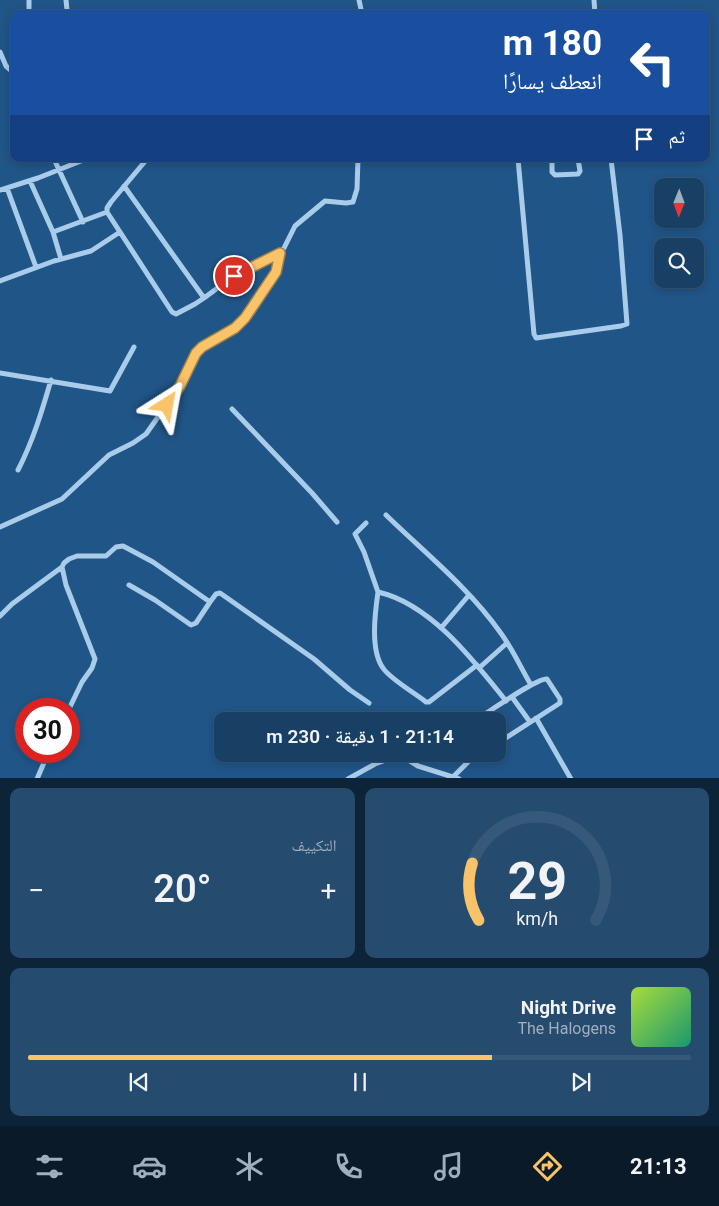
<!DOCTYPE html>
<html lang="ar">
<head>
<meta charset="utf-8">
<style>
  :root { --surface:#184065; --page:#254b6e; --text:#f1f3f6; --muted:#9fafbf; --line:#365979; --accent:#f8c369 }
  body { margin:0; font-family:Roboto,"Noto Naskh Arabic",sans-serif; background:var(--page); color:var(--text); direction:rtl; height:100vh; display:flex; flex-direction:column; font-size:19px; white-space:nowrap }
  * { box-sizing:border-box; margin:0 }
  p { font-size:16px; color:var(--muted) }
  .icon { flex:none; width:28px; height:28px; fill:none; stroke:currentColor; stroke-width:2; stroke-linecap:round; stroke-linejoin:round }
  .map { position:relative; height:778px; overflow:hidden; direction:ltr }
  .side { display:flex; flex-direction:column; gap:10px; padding:10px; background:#0d2338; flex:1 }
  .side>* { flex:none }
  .banner { position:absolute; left:10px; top:10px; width:700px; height:152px; border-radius:10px; box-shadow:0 2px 8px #0003,0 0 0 1px var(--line); direction:rtl; background:#1a4fa0; color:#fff; overflow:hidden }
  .needle { width:32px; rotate:181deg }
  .buttons { position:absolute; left:654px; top:178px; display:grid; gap:10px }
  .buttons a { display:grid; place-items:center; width:50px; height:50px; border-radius:10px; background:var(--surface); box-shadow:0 2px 8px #0003,0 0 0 1px var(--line); font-size:25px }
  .speed { position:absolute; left:15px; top:698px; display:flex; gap:10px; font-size:25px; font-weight:700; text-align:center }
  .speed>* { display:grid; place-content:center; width:65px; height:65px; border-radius:50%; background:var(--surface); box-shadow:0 2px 8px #0003,0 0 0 1px var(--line); line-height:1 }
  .speed .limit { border:8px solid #d22; background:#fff; color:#111 }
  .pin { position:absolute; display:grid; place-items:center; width:42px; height:42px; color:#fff; margin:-21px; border:2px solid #fff; border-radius:50%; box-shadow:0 1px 5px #0007 }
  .me { position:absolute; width:55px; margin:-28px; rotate:34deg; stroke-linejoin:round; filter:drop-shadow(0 0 4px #0008) }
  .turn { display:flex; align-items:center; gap:18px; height:105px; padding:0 25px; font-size:22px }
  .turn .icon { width:65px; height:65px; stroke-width:2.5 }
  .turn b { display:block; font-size:35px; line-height:42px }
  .then { display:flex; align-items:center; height:48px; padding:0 25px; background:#0003; gap:10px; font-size:19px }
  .big { font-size:38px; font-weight:600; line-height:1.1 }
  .side .card { flex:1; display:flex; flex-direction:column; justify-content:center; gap:8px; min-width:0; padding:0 18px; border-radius:10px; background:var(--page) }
  .side .dial { align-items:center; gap:0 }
  .dial svg { height:130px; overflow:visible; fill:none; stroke:var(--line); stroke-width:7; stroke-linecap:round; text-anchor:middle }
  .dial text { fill:var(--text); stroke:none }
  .song { display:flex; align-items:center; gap:15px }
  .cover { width:60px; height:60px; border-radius:8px; background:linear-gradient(135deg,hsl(80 70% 55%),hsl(160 70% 35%)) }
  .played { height:5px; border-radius:2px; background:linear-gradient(90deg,var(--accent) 70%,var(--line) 70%) }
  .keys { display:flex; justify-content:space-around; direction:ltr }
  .heat { display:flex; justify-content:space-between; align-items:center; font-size:28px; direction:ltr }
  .side .tiles { flex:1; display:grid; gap:10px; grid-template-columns:1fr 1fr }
  .card:last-child { grid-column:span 2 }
  .trip { position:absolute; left:214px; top:712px; width:292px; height:50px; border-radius:10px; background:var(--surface); box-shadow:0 2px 8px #0003,0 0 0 1px var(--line); font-weight:600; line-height:50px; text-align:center; direction:rtl }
  .menu { display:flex; height:80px; justify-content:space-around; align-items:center; background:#0a1a28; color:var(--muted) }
  .menu .icon { width:35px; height:35px }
  .menu .selected { color:var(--accent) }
  .menu b { font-size:22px; color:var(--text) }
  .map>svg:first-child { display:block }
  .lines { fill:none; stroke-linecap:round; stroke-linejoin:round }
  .minor { stroke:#a9ccea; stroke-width:5 }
  .route-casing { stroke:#a17f44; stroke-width:12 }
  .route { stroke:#f8c369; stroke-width:9 }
</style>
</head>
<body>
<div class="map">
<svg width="719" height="779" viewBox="0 0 719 779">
  <rect width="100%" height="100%" fill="#205587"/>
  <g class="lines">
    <path class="minor" d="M29 0V14
      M359 0 362 14
      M594 0 595 14
      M64 14 67 10 66 0
      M0 52 6 66 14 73
      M54 159 83 222
      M147 159 111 202 107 208V212L172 312 176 314 195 304 204 298
      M518 159 534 334 536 338 621 326 627 324 620 235 611 159
      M552 159V172L555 175 578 174 580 171 578 159
      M30 181 53 232 61 259
      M124 186 204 298 234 276 280 253 284 248 295 226 325 201 346 203 353 202 357 189 358 159
      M7 188 36 267
      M0 190 38 178 86 159
      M53 232 107 212
      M0 281 54 261 91 251 120 232
      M0 373 110 391 134 347
      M232 409 312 493 337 522
      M18 470C33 441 42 411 51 380
      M386 515C424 552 469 588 500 632 512 648 521 668 531 685
      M366 523 355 534 364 552 378 592C431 604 474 661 506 701
      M0 527 62 499 109 455 133 443 146 434 180 386 196 353 202 347 225 335 245 318 276 272 280 253
      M129 585 155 600 191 625 196 623 210 602
      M378 592C375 613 370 650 383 668 390 679 415 693 426 702H429L477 665
      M0 616 12 604 62 567
      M441 628 469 595
      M479 668 507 643
      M512 697 530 722
      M69 709 82 682 92 668 95 659 66 585 62 567 64 563 69 559 77 556H106L116 547 123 546 153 562 210 602 216 594 220 593 314 659 350 690 369 703
      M536 718 571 779
      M474 721C486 714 538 677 547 679L560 699V703L498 743
      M400 755 418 766 459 779
      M453 777 469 761 480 754
      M37 779 49 751
      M348 779 375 764 402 754"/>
  </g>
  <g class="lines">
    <defs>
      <path id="route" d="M167 405 180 386 196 353 202 347 235 328 245 318 276 272 280 253 234 276"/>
    </defs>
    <use href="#route" class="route-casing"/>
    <use href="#route" class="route"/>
  </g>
</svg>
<div class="buttons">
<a><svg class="needle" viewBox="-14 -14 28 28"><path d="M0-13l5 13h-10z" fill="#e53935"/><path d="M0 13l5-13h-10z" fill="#9fafbf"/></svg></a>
<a><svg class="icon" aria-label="search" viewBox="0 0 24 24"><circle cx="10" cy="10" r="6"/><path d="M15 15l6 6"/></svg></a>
</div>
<div class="speed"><div class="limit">30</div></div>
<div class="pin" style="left:234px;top:276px;background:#d93025"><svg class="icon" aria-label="arrive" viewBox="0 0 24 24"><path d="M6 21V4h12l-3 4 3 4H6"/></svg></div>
<svg class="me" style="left:167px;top:405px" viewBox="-20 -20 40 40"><path d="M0-17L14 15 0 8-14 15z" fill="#f8c369" stroke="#fff" stroke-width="4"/></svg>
<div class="trip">21:14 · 1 دقيقة · 230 m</div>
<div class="banner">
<div class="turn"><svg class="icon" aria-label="left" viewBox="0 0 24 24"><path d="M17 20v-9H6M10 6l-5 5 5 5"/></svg><div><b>180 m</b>انعطف يسارًا</div></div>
<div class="then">ثم<svg class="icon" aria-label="arrive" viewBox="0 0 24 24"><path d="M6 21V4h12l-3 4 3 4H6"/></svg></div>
</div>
</div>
<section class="side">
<div class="tiles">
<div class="card dial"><svg viewBox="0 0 100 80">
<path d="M14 69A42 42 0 1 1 86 69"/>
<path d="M14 69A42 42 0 0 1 10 34" stroke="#f8c369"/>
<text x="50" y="56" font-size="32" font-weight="700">29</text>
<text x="50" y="72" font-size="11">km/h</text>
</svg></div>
<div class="card"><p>التكييف</p>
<div class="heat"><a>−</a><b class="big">20°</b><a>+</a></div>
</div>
<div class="card">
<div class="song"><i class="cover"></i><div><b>Night Drive</b><p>The Halogens</p></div></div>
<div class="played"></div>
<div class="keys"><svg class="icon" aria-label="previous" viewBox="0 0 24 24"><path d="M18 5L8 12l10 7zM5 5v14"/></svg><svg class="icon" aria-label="pause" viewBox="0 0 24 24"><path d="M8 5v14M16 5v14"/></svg><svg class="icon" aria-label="next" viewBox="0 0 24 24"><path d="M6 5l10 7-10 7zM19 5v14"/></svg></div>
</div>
</div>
</section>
<nav class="menu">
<b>21:13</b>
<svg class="icon selected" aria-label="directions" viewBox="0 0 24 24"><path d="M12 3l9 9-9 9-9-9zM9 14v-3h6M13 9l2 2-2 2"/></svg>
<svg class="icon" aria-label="music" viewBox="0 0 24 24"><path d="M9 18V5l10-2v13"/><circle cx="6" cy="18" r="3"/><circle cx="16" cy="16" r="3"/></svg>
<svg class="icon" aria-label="phone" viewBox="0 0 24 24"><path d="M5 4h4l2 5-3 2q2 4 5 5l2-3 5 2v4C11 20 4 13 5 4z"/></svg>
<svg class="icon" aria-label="climate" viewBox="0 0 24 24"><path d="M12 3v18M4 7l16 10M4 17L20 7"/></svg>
<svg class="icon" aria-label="car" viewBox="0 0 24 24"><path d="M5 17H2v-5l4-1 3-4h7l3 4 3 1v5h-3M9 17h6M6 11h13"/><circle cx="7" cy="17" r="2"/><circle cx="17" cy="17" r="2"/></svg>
<svg class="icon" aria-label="filters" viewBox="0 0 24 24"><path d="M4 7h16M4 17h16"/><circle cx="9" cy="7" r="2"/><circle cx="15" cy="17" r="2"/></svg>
</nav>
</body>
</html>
